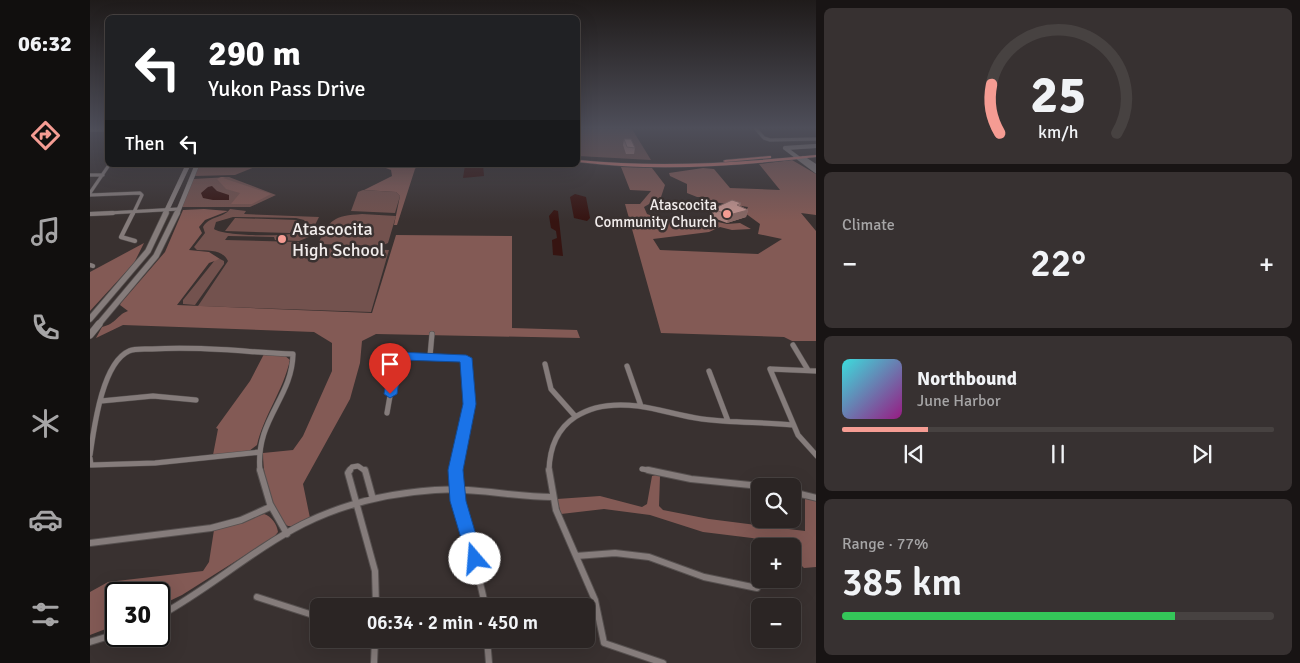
<!DOCTYPE html>
<html lang="en">
<head>
<meta charset="utf-8">
<style>
  :root { --surface:#2b2524; --page:#373131; --text:#f1f3f6; --muted:#a6a5a6; --line:#474241; --accent:#f59c93 }
  body { margin:0; font-family:Signika,sans-serif; background:var(--page); color:var(--text); height:100vh; display:flex; flex-direction:column; font-size:19px; white-space:nowrap }
  * { box-sizing:border-box; margin:0 }
  p { font-size:16px; color:var(--muted) }
  .icon { flex:none; width:28px; height:28px; fill:none; stroke:currentColor; stroke-width:2; stroke-linecap:round; stroke-linejoin:round }
  .map { position:relative; flex:1; overflow:hidden }
  .details { display:flex; flex-direction:column; gap:8px; padding:8px; background:#181414; width:484px }
  .details>* { flex:none }
  .top-card { position:absolute; left:15px; top:15px; width:475px; height:152px; border-radius:8px; box-shadow:0 5px 20px #0002,0 0 0 1px var(--line); background:#202124; color:#fff; overflow:hidden }
  .fabs { position:absolute; left:661px; top:478px; display:grid; gap:10px }
  .fabs a { display:grid; place-items:center; width:50px; height:50px; border-radius:8px; background:var(--surface); box-shadow:0 5px 20px #0002,0 0 0 1px var(--line); font-size:25px }
  .speed { position:absolute; left:15px; top:582px; display:flex; gap:10px; font-size:25px; font-weight:700; text-align:center }
  .speed>* { display:grid; place-content:center; width:65px; height:65px; border-radius:50%; background:var(--surface); box-shadow:0 5px 20px #0002,0 0 0 1px var(--line); line-height:1 }
  .speed .limit { border:2px solid #111; border-radius:8px; background:#fff; color:#111 }
  .pin { position:absolute; display:grid; place-items:center; width:42px; height:42px; color:#fff; margin:-51px -21px; border-radius:50% 50% 50% 0; rotate:-45deg; box-shadow:0 0 5px #0007 }
  .pin .icon { rotate:45deg }
  .me { position:absolute; width:55px; margin:-28px; rotate:342deg; stroke-linejoin:round; filter:drop-shadow(0 0 4px #0008) }
  .turn { display:flex; align-items:center; gap:18px; height:105px; padding:0 20px; font-size:22px }
  .turn .icon { width:65px; height:65px; stroke-width:2.5 }
  .turn b { display:block; font-size:35px; line-height:42px }
  .then { display:flex; align-items:center; height:48px; padding:0 20px; background:#0003; gap:10px; font-size:19px }
  .big { font-size:38px; font-weight:600; line-height:1.1 }
  .details .tile { flex:1; display:flex; flex-direction:column; justify-content:center; gap:8px; min-width:0; padding:0 18px; border-radius:8px; background:var(--page) }
  .details .dial { align-items:center; gap:0 }
  .dial svg { height:130px; overflow:visible; fill:none; stroke:var(--line); stroke-width:7; stroke-linecap:round; text-anchor:middle }
  .dial text { fill:var(--text); stroke:none }
  .song { display:flex; align-items:center; gap:15px }
  .cover { width:60px; height:60px; border-radius:8px; background:linear-gradient(135deg,hsl(180 70% 55%),hsl(310 70% 35%)) }
  .played { height:5px; border-radius:2px; background:linear-gradient(90deg,var(--accent) 20%,var(--line) 20%) }
  .keys { display:flex; justify-content:space-around; direction:ltr }
  .heat { display:flex; justify-content:space-between; align-items:center; font-size:28px; direction:ltr }
  .charge { height:8px; border-radius:4px; background:linear-gradient(90deg,#34c759 77%,var(--line) 0) }
  .trip { position:absolute; left:220px; top:598px; width:285px; height:50px; border-radius:8px; background:var(--surface); box-shadow:0 5px 20px #0002,0 0 0 1px var(--line); font-weight:600; line-height:50px; text-align:center }
  main { display:flex; flex:1; min-height:0 }
  .menu { display:flex; flex-direction:column; width:90px; justify-content:space-around; align-items:center; background:#110f0e; color:var(--muted) }
  .menu .icon { width:35px; height:35px }
  .menu .selected { color:var(--accent) }
  .menu b { font-size:22px; color:var(--text) }
  .map>svg:first-child { display:block }
  .green { fill:#73524e; fill-rule:evenodd }
  .forest { fill:#835a55 }
  .water { fill:#361411 }
  .lines { fill:none; stroke-linecap:round; stroke-linejoin:round }
  .minor-far3-casing { stroke:#56504f; stroke-width:4 }
  .minor-far2-casing { stroke:#56504f; stroke-width:5 }
  .minor-far1-casing { stroke:#56504f; stroke-width:6 }
  .minor-casing { stroke:#56504f; stroke-width:8 }
  .tertiary-casing { stroke:#56504f; stroke-width:4.5 }
  .secondary-far2-casing { stroke:#56504f; stroke-width:5 }
  .secondary-far1-casing { stroke:#56504f; stroke-width:7 }
  .secondary-casing { stroke:#56504f; stroke-width:8 }
  .primary-casing { stroke:#56504f; stroke-width:1 }
  .minor-far3 { stroke:#857c7b; stroke-width:3 }
  .minor-far2 { stroke:#857c7b; stroke-width:4 }
  .minor-far1 { stroke:#857c7b; stroke-width:5 }
  .minor { stroke:#857c7b; stroke-width:6 }
  .tertiary { stroke:#857c7b; stroke-width:4 }
  .secondary-far2 { stroke:#857c7b; stroke-width:4.5 }
  .secondary-far1 { stroke:#857c7b; stroke-width:5.5 }
  .secondary { stroke:#857c7b; stroke-width:7 }
  .primary { fill:#cb7a74; fill-rule:evenodd }
  .wall { fill:#a77f7b }
  .shaded-wall { fill:#886864 }
  .building { fill:#c2948f; stroke:#886864 }
  .route { fill:#1a73e8; stroke:#114b97 }
  .poi-dot { fill:#f59c93; stroke:#393130; stroke-width:2 }
  .labels { text-anchor:middle; stroke-width:5; stroke-linejoin:round; paint-order:stroke }
  .far-poi-label { font-size:15px; fill:#f1eceb; stroke:#393130; text-anchor:end }
  .poi-label { font-size:18px; fill:#f1eceb; stroke:#393130; text-anchor:start }
</style>
</head>
<body>
<main>
<nav class="menu">
<b>06:32</b>
<svg class="icon selected" aria-label="directions" viewBox="0 0 24 24"><path d="M12 3l9 9-9 9-9-9zM9 14v-3h6M13 9l2 2-2 2"/></svg>
<svg class="icon" aria-label="music" viewBox="0 0 24 24"><path d="M9 18V5l10-2v13"/><circle cx="6" cy="18" r="3"/><circle cx="16" cy="16" r="3"/></svg>
<svg class="icon" aria-label="phone" viewBox="0 0 24 24"><path d="M5 4h4l2 5-3 2q2 4 5 5l2-3 5 2v4C11 20 4 13 5 4z"/></svg>
<svg class="icon" aria-label="climate" viewBox="0 0 24 24"><path d="M12 3v18M4 7l16 10M4 17L20 7"/></svg>
<svg class="icon" aria-label="car" viewBox="0 0 24 24"><path d="M5 17H2v-5l4-1 3-4h7l3 4 3 1v5h-3M9 17h6M6 11h13"/><circle cx="7" cy="17" r="2"/><circle cx="17" cy="17" r="2"/></svg>
<svg class="icon" aria-label="filters" viewBox="0 0 24 24"><path d="M4 7h16M4 17h16"/><circle cx="9" cy="7" r="2"/><circle cx="15" cy="17" r="2"/></svg>
</nav>
<div class="map">
<svg width="727" height="663" viewBox="0 0 727 663">
  <rect width="100%" height="100%" fill="#393130"/>
  <path class="green" d="M488 129H542L561 160 488 156Z
    M108 165H170L145 175 104 176Z
    M139 177 186 195 160 207H92L103 179Z
    M273 190 306 192 310 196 305 213 261 211 268 192Z
    M140 209 156 211 154 214 229 217 219 237 209 241 185 240 184 237 138 236 135 240 209 242 206 252 218 253 223 248 299 250 281 312 108 306 138 261C132 249 119 251 107 250L104 247 115 233 113 227C119 216 134 218 140 209ZM143 217 206 218 214 220 218 225C215 230 211 232 205 233 192 237 134 236 124 229L126 222Z
    M272 214 306 216 298 243 291 246 228 244C240 219 243 216 272 214Z
    M145 218 207 220 200 233 135 231Z
    M130 259 134 261V264L105 305 93 304V300L125 260Z"/>
  <path class="forest" d="M702 160 726 174V215L711 213 726 231V341H702L694 337 571 333 535 204H550L561 191 540 190 531 167 562 168 575 185 571 197 554 207 557 214 598 229 619 220 637 224 650 223 661 229 642 230 630 227 619 232 563 239 570 250 668 254 692 239 668 234 670 224 655 213 658 207 616 201 618 197H607L597 193V184L580 176 579 173 613 168 624 169 640 188 690 190 669 164Z
    M288 165H328L325 169 307 225H304L310 196 306 192 274 190 302 176 301 170Z
    M131 177H137L133 178 181 194 162 204H141L150 193 136 189 127 179Z
    M114 209 138 211 115 220 109 227 112 233 99 250 119 252 130 259 119 263 87 305 282 313 306 235 422 236V328L487 330 490 338 286 334 272 341 270 363 260 399 213 484 220 518 204 526H198C179 513 173 474 173 453L203 450 213 436 242 371V343L224 332 33 325 6 338 12 327C26 324 28 314 38 311L30 305 31 303 75 252 93 210Z
    M54 243 44 263 0 311V272Z
    M174 354 194 355 200 360C193 391 174 415 167 445L159 451 123 455 128 429 126 428 160 381Z
    M566 475 570 476 569 506 573 510 619 519 715 531V498L726 501V567L714 568 703 557 702 546H692L662 538 613 532 560 515 514 509 471 514 467 499 510 496 552 507 557 504 562 476Z
    M174 514C181 516 187 524 188 532L184 537 92 595 69 606V594H26V625L0 635V592L18 582 113 571 119 562 124 530Z"/>
  <path class="water" d="M375 165H393L394 176 373 178Z
    M122 186 127 191 139 195V200H123L113 198 111 193 118 187Z
    M485 194 496 197 500 218 497 221 484 218 480 197Z
    M464 210 468 211 473 256 463 255 462 240 467 238 466 231 461 228 459 216Z"/>
  <g class="lines">
    <defs>
      <path id="minor-far3" d="M666 129 674 138 680 140 727 139
        M0 130H15
        M0 175H13
        M0 193 19 165
        M0 195 50 193 52 195 43 214
        M1 214 89 209"/>
      <path id="minor-far2" d="M43 213 31 237 45 241
        M0 214 23 213
        M0 265 3 266"/>
      <path id="minor-far1" d="M703 345 718 370
        M340 356 342 334
        M455 364 461 389 485 416
        M537 366 551 406
        M680 369 708 435 727 456
        M680 369 727 371
        M619 371 638 421
        M11 401 63 396 106 400
        M297 413 307 356 376 358 379 404 367 471
        M0 455C4 428 12 363 39 351 45 348 56 349 62 349 109 346 156 352 203 354 202 399 165 419 170 471
        M0 458 1 465 65 463 170 452
        M552 469 564 471
        M259 471 262 467 268 466 275 471
        M459 471C460 419 499 400 548 406 570 409 590 416 612 419 642 423 673 422 703 425"/>
      <path id="minor" d="M170 470 180 504 197 534
        M260 470 258 473 285 571 286 606
        M275 470 283 499
        M367 470C363 516 388 561 395 606
        M459 470 466 510 505 600 514 643 573 663
        M558 470 601 479 670 486
        M702 492 727 498
        M0 543 121 528 151 520 180 507
        M486 556 525 553 559 557 614 577 667 588
        M167 597 229 617
        M69 616C119 589 162 550 213 524 253 504 300 493 345 490 384 487 423 497 462 497
        M397 639 399 663
        M0 642 26 634
        M284 663 285 639"/>
      <path id="tertiary" d="M695 148 727 172
        M695 148 727 146
        M713 158 727 167"/>
      <path id="secondary-far2" d="M75 214 98 165
        M87 214 107 165"/>
      <path id="secondary-far1" d="M0 319 58 251 76 213
        M8 325 66 256 87 213"/>
      <path id="secondary" d="M0 335 9 324"/>
      <path id="primary" d="M727 155V157C647 166 567 172 488 162V160C569 168 645 163 727 155Z
        M679 156H681V158L635 162 633 161 635 160Z"/>
    </defs>
    <use href="#minor-far3" class="minor-far3-casing"/>
    <use href="#minor-far2" class="minor-far2-casing"/>
    <use href="#minor-far1" class="minor-far1-casing"/>
    <use href="#minor" class="minor-casing"/>
    <use href="#tertiary" class="tertiary-casing"/>
    <use href="#secondary-far2" class="secondary-far2-casing"/>
    <use href="#secondary-far1" class="secondary-far1-casing"/>
    <use href="#secondary" class="secondary-casing"/>
    <use href="#primary" class="primary-casing"/>
    <use href="#minor-far3" class="minor-far3"/>
    <use href="#minor-far2" class="minor-far2"/>
    <use href="#minor-far1" class="minor-far1"/>
    <use href="#minor" class="minor"/>
    <use href="#tertiary" class="tertiary"/>
    <use href="#secondary-far2" class="secondary-far2"/>
    <use href="#secondary-far1" class="secondary-far1"/>
    <use href="#secondary" class="secondary"/>
    <use href="#primary" class="primary"/>
  </g>
  <path class="wall" d="M534 139 545 148 544 154H536L533 145Z
    M651 203 650 206 658 210 656 217 637 223 621 217 623 209Z"/>
  <path class="shaded-wall" d="M658 210 656 217 637 223 639 215Z"/>
  <path class="building" d="M534 139H541L545 148 537 147Z
    M642 200 651 203 647 205 658 210 639 215 623 209Z"/>
  <linearGradient id="sky" x2="0" y2="1"><stop stop-color="#1f1b1a"/><stop offset="0.58" stop-color="#4e4e59"/><stop offset="1" stop-color="#4e4e59" stop-opacity="0"/></linearGradient>
  <rect width="727" height="221" fill="url(#sky)"/>
  <path class="route" d="M307 352 376 355 382 358 386 404 373 470 376 501 393 559 391 565 385 567 379 565 360 501 358 470 373 404 370 362 312 360 307 394 300 398 294 394 301 356Z"/>
  <g class="poi-dot">
    <circle cx="637" cy="214" r="5"/>
    <circle cx="192" cy="239" r="5"/>
  </g>
  <g class="labels">
    <g class="far-poi-label">
      <text x="627" y="210">Atascocita<tspan x="627" dy="17">Community Church</tspan></text>
    </g>
    <g class="poi-label">
      <text x="202" y="235">Atascocita<tspan x="202" dy="21">High School</tspan></text>
    </g>
  </g>
</svg>
<div class="fabs">
<a><svg class="icon" aria-label="search" viewBox="0 0 24 24"><circle cx="10" cy="10" r="6"/><path d="M15 15l6 6"/></svg></a>
<a>+</a>
<a>−</a>
</div>
<div class="speed"><div class="limit">30</div></div>
<div class="pin" style="left:300px;top:394px;background:#d93025"><svg class="icon" aria-label="arrive" viewBox="0 0 24 24"><path d="M6 21V4h12l-3 4 3 4H6"/></svg></div>
<svg class="me" style="left:385px;top:559px" viewBox="-20 -20 40 40"><circle r="19" fill="#fff"/><path d="M0-13L10 11 0 6-10 11z" fill="#1a73e8"/></svg>
<div class="trip">06:34 · 2 min · 450 m</div>
<div class="top-card">
<div class="turn"><svg class="icon" aria-label="left" viewBox="0 0 24 24"><path d="M17 20v-9H6M10 6l-5 5 5 5"/></svg><div><b>290 m</b>Yukon Pass Drive</div></div>
<div class="then">Then<svg class="icon" aria-label="left" viewBox="0 0 24 24"><path d="M17 20v-9H6M10 6l-5 5 5 5"/></svg></div>
</div>
</div>
<section class="details">
<div class="tile dial"><svg viewBox="0 0 100 80">
<path d="M14 69A42 42 0 1 1 86 69"/>
<path d="M14 69A42 42 0 0 1 9 39" stroke="#f59c93"/>
<text x="50" y="56" font-size="32" font-weight="700">25</text>
<text x="50" y="72" font-size="11">km/h</text>
</svg></div>
<div class="tile"><p>Climate</p>
<div class="heat"><a>−</a><b class="big">22°</b><a>+</a></div>
</div>
<div class="tile">
<div class="song"><i class="cover"></i><div><b>Northbound</b><p>June Harbor</p></div></div>
<div class="played"></div>
<div class="keys"><svg class="icon" aria-label="previous" viewBox="0 0 24 24"><path d="M18 5L8 12l10 7zM5 5v14"/></svg><svg class="icon" aria-label="pause" viewBox="0 0 24 24"><path d="M8 5v14M16 5v14"/></svg><svg class="icon" aria-label="next" viewBox="0 0 24 24"><path d="M6 5l10 7-10 7zM19 5v14"/></svg></div>
</div>
<div class="tile"><p>Range · 77%</p><b class="big">385 km</b><div class="charge"></div></div>
</section>
</main>
</body>
</html>
